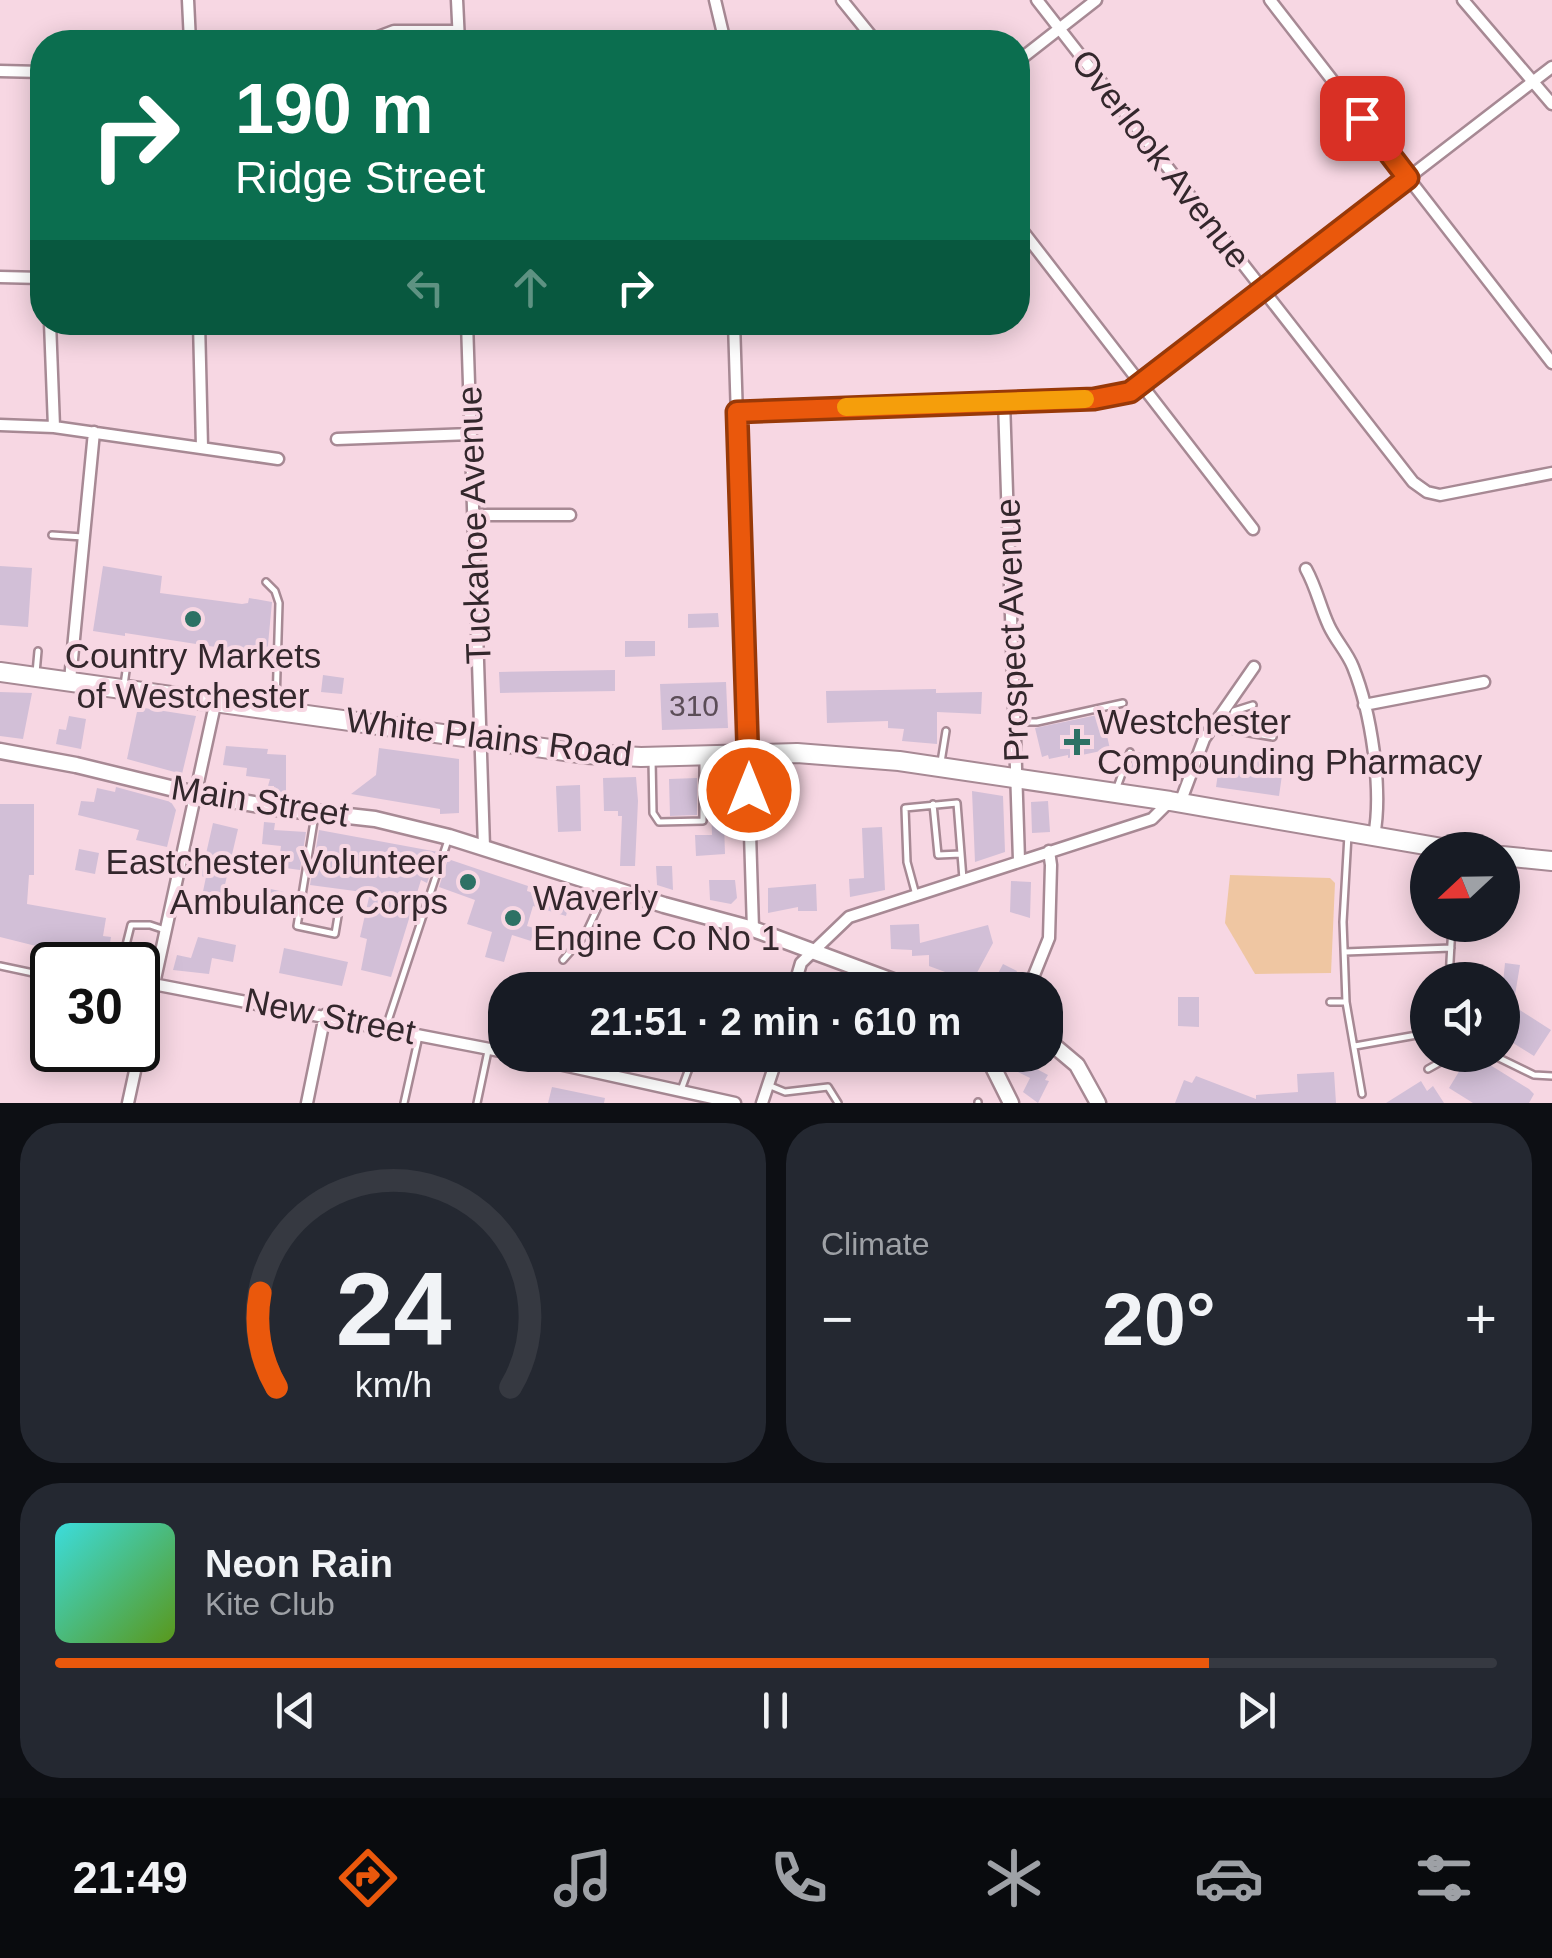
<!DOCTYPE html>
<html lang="en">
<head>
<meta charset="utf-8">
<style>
  :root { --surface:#171b24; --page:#242831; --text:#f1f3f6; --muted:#9ea1a6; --line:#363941; --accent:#ea580c }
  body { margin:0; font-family:Arial,sans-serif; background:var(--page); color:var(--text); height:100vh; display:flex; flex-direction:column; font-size:38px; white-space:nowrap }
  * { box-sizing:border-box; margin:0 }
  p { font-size:32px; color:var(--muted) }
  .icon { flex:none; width:55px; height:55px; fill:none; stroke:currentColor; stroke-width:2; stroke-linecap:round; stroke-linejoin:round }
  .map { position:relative; height:1103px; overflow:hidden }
  .side { display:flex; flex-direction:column; gap:20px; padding:20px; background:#0d0f14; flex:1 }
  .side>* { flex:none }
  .banner { position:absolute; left:30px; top:30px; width:1000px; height:305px; border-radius:40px; box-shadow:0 5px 25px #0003; background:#0b6e4f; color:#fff; overflow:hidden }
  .needle { width:65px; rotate:248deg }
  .controls { position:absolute; left:1410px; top:832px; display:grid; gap:20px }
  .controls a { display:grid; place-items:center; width:110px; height:110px; border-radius:50%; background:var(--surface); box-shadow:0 5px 25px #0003; font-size:50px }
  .speed { position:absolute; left:30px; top:942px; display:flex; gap:20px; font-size:50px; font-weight:700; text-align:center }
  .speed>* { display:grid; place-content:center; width:130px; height:130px; border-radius:50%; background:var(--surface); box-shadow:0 5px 25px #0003; line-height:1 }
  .speed .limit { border:5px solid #111; border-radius:15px; background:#fff; color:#111 }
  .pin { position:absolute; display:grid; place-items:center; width:85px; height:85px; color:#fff; margin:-42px; border-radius:20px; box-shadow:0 5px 15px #0006 }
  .me { position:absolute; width:110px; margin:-55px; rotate:0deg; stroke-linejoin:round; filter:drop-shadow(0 0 8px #0008) }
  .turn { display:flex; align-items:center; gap:35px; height:210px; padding:0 40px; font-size:45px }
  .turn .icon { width:130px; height:130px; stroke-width:2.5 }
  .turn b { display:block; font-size:70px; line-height:85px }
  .lanes { display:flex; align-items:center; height:95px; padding:0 40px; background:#0003; justify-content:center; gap:50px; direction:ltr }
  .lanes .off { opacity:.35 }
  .big { font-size:75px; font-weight:800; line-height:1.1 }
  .side .card { flex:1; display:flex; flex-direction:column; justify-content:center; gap:15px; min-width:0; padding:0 35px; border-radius:40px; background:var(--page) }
  .side .dial { align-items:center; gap:0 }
  .dial svg { height:260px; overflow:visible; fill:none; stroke:var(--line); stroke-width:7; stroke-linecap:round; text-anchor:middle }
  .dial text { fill:var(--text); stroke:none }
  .song { display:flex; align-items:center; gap:30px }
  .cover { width:120px; height:120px; border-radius:15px; background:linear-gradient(135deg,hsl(180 70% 55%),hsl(90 70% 35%)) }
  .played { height:10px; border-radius:5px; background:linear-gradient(90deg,var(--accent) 80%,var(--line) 80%) }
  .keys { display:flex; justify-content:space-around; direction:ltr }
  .heat { display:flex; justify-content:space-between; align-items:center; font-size:55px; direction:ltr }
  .side .tiles { flex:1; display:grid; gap:20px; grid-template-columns:1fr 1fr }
  .card:last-child { grid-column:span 2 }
  .trip { position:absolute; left:488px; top:972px; width:575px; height:100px; border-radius:40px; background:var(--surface); box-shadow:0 5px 25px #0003; font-weight:800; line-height:100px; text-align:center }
  .menu { display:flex; height:160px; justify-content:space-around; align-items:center; background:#090b0e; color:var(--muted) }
  .menu .icon { width:70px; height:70px }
  .menu .on { color:var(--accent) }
  .menu b { font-size:45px; color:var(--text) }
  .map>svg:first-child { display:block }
  .green { fill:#efc6a2 }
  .building { fill:#d2bfd7 }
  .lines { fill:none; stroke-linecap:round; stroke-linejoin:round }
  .service-casing { stroke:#a78994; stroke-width:10 }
  .minor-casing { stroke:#a78994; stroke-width:15 }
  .tertiary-casing { stroke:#a78994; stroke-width:19 }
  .primary-casing { stroke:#a78994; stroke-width:22 }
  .service { stroke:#fff; stroke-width:5 }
  .minor { stroke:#fff; stroke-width:10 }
  .tertiary { stroke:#fff; stroke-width:14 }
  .primary { stroke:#fff; stroke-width:18 }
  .route-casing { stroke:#983908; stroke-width:25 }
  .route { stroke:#ea580c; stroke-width:18 }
  .slow { stroke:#f59e0b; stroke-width:18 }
  .poi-dot { fill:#2d7164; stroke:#f7d7e3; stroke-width:4 }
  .labels { text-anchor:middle; stroke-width:8; stroke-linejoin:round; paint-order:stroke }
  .number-label { font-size:30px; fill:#5b4d57 }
  .street-label { font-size:35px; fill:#33272c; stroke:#f7d7e3 }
  .poi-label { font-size:35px; fill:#33272c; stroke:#f7d7e3; text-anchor:start }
</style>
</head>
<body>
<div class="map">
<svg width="1552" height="1103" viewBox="0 0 1552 1103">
  <rect width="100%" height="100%" fill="#f7d7e3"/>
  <path class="green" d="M1230 875 1330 878 1335 883 1331 973 1255 974 1225 923Z"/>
  <path class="building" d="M0 566 32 568 28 627 0 625Z
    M103 566 162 576 160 593 242 604 248 603 249 598 272 602 267 655 125 633V636L93 631Z
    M718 613 719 627 688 628V614Z
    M625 641H655V656L625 657Z
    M615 670V691L500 693 499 672Z
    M323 675 344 678 342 694 321 692Z
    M726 682 728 728 662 730 660 684Z
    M936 689V693L982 692 981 714 937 712V744L902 741 904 729 888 728V721L827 723 826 691Z
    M0 692 32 693 23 739 0 736Z
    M138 707 196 716 182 774 127 759Z
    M1102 714 1110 749 1068 758V755L1049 759 1048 755 1042 757 1035 728Z
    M69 716 86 719 81 749 56 744 59 729 66 730Z
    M226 746 268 749 267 754 286 755V794L274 792V786H268L270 779 246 776 247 768 223 765Z
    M379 748 459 759V813L440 814V809L351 794 376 775Z
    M1227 751 1278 758 1276 774 1282 775 1279 796 1216 787 1219 766 1225 767Z
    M1136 752 1170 757 1167 777 1130 772Z
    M762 771H786L788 822 769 823Z
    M733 774 736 822H724L725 854 696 856 695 835H712L710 775Z
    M636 777 638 801 635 866H620L622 816H618V811H604L603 778Z
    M697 778V815L670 816 669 779Z
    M580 785 581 831 558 832 556 786Z
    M116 787 171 802 176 810 167 847 136 840 139 830 78 815 81 801 94 802 97 788 115 792Z
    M972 791 1003 796 1005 852 975 862Z
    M1048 801 1050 832 1032 833 1031 802Z
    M0 804H34V875H29L27 904 106 918 103 936 111 937 106 965 62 963 64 953 0 937Z
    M264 822 275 823 274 830 306 832 300 870 278 867 281 846 262 844Z
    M213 823 238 829 223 893 233 896 230 908 201 901 206 877 201 876Z
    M882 827 885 890 850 897 849 879 864 878 862 828Z
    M319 830 438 852 427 883 421 880 391 977 361 970 367 939 360 937 370 893 310 885Z
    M79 849 99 853 95 874 75 870Z
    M448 859 528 886 527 891 552 899 553 894 570 899 566 916 533 906 527 926 534 928 531 941 512 935 504 962 485 957 492 932 467 924 475 900 439 887Z
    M656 866H672L673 890 657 885Z
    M709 880H735L737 898 731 904 710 900Z
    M1011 881 1031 882 1030 918 1010 912Z
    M816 884 817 911H798V907L768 913V888Z
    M266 888 284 892 276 912 261 909Z
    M919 924 920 943 988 925 993 943 972 982 929 966V955L912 956V950L891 949 890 925Z
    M198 937 236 945 233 962 212 958 209 974 173 970 177 955 191 958Z
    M284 948 348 962 342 986 279 973Z
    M1505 963 1520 965 1515 995 1502 993Z
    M1003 964 1017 971 1011 983 1020 987 1019 990H1002L992 985Z
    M1178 997H1199V1027L1178 1026Z
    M1509 1003 1551 1030 1534 1056 1513 1043 1515 1039 1502 1028V1013Z
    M1015 1055 1037 1065 1035 1068 1048 1075 1045 1080 1049 1081 1038 1103 1023 1092 1030 1078 1008 1067Z
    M1469 1055H1474L1529 1089 1534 1094 1529 1103H1473L1449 1088Z
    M1334 1072 1336 1103H1175L1184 1080 1192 1083 1196 1076 1256 1099V1095L1298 1092 1297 1074Z
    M1421 1081 1427 1091 1433 1086 1444 1103H1386Z
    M552 1087 605 1098 604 1103H548Z"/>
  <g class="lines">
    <defs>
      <path id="service" d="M52 535 83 537
        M266 582 275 591 279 603 276 704
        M36 673 38 651
        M124 685 128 657
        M1016 722H1037L1123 703
        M1214 727 1273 737
        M1226 730 1234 711 1253 705
        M652 759 653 813 659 822 703 821V760
        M941 762 946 731
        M1116 790 1130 752
        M933 804 938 855 961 854
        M315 815 297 926 335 934 340 904
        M1348 835 1343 922 1346 1002 1362 1094
        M916 895 907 862 905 808 957 803 963 879
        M1345 952 1451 948
        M563 960 585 935 606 890
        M121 965 131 925H150L165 930
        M0 966 52 977
        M1449 980 1452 925
        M138 1000 149 1005
        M1330 1002H1346
        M386 1027 448 840
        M1355 1046 1428 1033
        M1493 1055 1534 1075 1552 1076
        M1428 1069 1453 1055
        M768 1085 785 1092 828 1087 838 1103
        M681 1090 694 1055
        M978 1102V1103
        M404 1103 419 1036
        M477 1103 488 1051"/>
      <path id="minor" d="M188 0 190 42
        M457 0 459 42
        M715 0 725 42
        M842 0 876 42
        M1037 0 1413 482 1427 492 1440 495 1552 473
        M1270 0 1552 363
        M1463 0 1552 104
        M365 42 394 31H458
        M1018 61 1096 0
        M0 71 42 72
        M1018 225 1253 529
        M0 277 42 278
        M50 322 54 427
        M199 322 202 447
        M467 322 484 847
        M734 322 753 929
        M1004 401 1019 860
        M737 411 1093 399 1130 392 1552 67
        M0 425 54 427 278 459
        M337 439 471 434
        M474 515H570
        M1306 569C1317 589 1320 607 1329 626 1336 641 1347 652 1353 667 1371 712 1383 789 1374 836
        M70 680 94 432
        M1364 705 1484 682
        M1180 803 1204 739 1254 667
        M153 984 505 1052
        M793 990 801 963 849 917 1152 819 1170 801
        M1028 990 1049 938 1051 865 1049 851
        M518 1055 735 1103
        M128 1103 216 700
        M307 1103 325 1015
        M762 1103 778 1055"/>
      <path id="tertiary" d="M0 751 76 765 195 794 277 808 375 819 449 837 664 905 753 929 917 990
        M1045 1038 1077 1065 1098 1103
        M987 1055 1011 1103"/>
      <path id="primary" d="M0 672 586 754 641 757 797 753 899 761 1170 801 1454 850
        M1502 856 1552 861"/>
    </defs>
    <use href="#service" class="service-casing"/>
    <use href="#minor" class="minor-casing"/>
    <use href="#tertiary" class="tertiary-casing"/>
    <use href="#primary" class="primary-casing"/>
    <use href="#service" class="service"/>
    <use href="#minor" class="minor"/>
    <use href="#tertiary" class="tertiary"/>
    <use href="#primary" class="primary"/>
  </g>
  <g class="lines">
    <defs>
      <path id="route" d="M749 790 737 412 1094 399 1130 392 1408 178 1362 118"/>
    </defs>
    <use href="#route" class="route-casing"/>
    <use href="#route" class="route"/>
    <path class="slow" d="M846 407 1085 399"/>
  </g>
  <g class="poi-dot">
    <circle cx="193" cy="619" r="10"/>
    <path d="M1072 727h10v10h10v10h-10v10h-10v-10h-10v-10h10z"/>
    <circle cx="468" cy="882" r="10"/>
    <circle cx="513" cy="918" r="10"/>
  </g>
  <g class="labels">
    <g class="number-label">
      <text x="694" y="716">310</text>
    </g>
    <g class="street-label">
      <text transform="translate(1161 159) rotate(52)" y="12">Overlook Avenue</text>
      <text transform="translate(474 525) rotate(-92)" y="12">Tuckahoe Avenue</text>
      <text transform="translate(1012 630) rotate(-92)" y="12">Prospect Avenue</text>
      <text transform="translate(489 737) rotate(7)" y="12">White Plains Road</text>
      <text transform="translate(260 801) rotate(9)" y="12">Main Street</text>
      <text transform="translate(330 1016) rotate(11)" y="12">New Street</text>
    </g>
    <g class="poi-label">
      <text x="193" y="668" text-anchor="middle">Country Markets<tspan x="193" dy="40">of Westchester</tspan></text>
      <text x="1097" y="734">Westchester<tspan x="1097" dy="40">Compounding Pharmacy</tspan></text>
      <text x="448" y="874" text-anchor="end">Eastchester Volunteer<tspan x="448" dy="40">Ambulance Corps</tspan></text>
      <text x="533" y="910">Waverly<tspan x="533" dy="40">Engine Co No 1</tspan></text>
    </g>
  </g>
</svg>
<div class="controls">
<a><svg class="needle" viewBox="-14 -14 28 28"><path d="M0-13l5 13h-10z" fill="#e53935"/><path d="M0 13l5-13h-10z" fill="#9ea1a6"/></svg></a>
<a><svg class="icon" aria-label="sound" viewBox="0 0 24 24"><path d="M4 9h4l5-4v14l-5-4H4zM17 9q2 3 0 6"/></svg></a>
</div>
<div class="speed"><div class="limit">30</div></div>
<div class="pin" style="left:1362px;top:118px;background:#d93025"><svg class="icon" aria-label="arrive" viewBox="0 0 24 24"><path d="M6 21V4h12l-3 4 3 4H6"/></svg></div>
<svg class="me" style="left:749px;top:790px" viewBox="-20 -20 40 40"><circle r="17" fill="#ea580c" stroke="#fff" stroke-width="3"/><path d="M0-11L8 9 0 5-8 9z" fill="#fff"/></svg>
<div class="trip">21:51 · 2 min · 610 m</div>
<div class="banner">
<div class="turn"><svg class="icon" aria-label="right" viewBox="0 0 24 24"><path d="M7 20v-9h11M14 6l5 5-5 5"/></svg><div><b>190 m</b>Ridge Street</div></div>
<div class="lanes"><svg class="icon off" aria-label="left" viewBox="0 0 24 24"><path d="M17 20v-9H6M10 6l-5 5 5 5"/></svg><svg class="icon off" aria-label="ahead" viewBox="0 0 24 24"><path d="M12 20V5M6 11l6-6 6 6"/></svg><svg class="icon" aria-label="right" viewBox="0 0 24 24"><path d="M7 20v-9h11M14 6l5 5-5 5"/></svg></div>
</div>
</div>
<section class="side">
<div class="tiles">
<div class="card dial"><svg viewBox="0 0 100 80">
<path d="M14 69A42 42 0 1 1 86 69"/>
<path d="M14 69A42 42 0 0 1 9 40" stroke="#ea580c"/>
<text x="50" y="56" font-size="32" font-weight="700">24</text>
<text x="50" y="72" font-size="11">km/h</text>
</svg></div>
<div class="card"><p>Climate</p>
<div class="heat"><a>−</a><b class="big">20°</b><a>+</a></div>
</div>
<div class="card">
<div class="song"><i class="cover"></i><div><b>Neon Rain</b><p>Kite Club</p></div></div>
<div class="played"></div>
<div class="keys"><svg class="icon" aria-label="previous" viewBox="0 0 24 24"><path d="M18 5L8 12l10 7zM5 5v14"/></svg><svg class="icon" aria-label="pause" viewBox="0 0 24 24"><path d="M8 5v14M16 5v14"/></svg><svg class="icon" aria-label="next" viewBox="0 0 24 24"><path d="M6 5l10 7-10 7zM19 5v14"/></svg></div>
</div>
</div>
</section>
<nav class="menu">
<b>21:49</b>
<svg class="icon on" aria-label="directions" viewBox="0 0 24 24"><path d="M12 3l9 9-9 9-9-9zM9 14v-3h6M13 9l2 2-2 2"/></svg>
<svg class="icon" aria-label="music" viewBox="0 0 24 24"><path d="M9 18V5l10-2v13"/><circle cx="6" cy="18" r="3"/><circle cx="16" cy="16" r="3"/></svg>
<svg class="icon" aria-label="phone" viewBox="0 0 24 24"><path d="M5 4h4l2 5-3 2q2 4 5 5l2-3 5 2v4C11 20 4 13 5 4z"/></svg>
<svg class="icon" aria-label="climate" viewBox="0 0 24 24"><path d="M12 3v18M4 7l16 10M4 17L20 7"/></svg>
<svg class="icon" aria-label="car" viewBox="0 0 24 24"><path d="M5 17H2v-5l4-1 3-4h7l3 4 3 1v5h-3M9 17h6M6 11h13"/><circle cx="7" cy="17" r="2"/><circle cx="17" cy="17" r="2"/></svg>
<svg class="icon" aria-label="filters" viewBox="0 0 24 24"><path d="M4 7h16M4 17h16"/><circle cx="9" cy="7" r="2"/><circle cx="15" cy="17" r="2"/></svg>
</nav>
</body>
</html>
